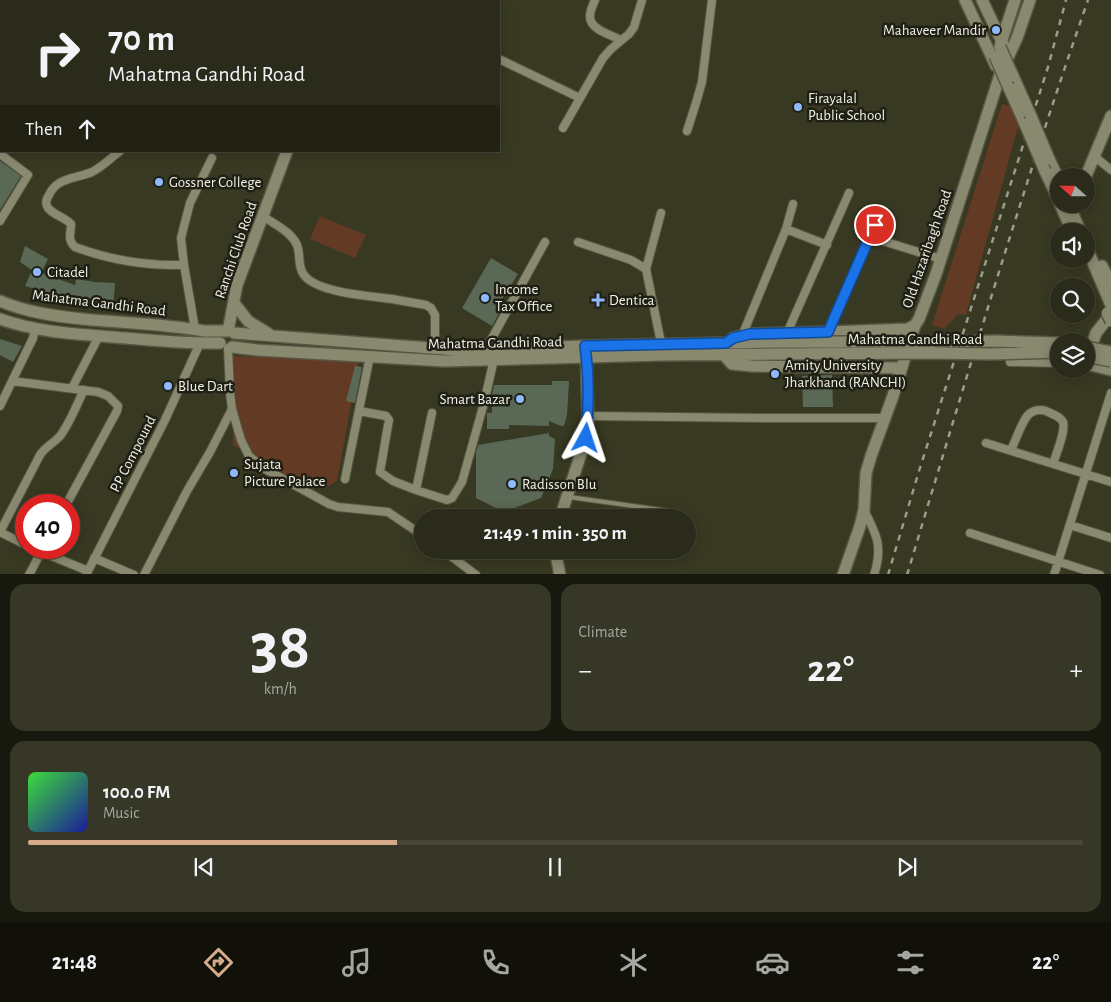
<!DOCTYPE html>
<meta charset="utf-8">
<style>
:root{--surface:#2a2b1a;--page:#363727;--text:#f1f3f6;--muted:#a5a7a2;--line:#464739;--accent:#d6ab8b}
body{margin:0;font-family:"Alegreya Sans",sans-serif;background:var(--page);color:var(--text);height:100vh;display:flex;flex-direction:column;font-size:19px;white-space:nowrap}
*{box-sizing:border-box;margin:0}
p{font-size:16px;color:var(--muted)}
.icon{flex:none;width:28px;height:28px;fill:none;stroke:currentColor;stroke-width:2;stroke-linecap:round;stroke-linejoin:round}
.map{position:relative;height:574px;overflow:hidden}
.drawer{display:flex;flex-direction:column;gap:10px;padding:10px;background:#17180e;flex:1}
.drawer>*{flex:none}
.banner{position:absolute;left:0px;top:0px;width:500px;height:152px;box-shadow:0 2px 12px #0003,0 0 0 1px var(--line);background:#2a2b1a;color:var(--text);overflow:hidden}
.needle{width:32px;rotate:291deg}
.controls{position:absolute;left:1050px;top:168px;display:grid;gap:10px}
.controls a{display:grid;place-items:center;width:45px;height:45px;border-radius:50%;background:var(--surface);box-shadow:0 2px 12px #0003,0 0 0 1px var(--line);font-size:25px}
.speed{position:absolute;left:15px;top:494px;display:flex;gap:10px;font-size:25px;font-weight:700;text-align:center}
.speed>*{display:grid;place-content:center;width:65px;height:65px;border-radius:50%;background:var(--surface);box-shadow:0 2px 12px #0003,0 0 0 1px var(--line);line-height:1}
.speed .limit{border:8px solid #d22;background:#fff;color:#111}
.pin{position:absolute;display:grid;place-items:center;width:42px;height:42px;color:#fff;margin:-21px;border:2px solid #fff;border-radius:50%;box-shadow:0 1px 5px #0007}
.me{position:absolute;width:55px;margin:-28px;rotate:5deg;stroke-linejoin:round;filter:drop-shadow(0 0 4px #0008)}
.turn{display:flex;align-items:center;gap:18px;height:105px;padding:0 25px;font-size:22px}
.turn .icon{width:65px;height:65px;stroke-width:2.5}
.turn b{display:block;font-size:35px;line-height:42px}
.then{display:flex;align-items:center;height:48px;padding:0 25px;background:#0003;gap:10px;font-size:19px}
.big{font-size:38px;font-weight:700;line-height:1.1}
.drawer .widget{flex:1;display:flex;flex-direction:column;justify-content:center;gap:8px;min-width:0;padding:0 18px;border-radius:15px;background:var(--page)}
.drawer .dial{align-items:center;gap:0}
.dial b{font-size:65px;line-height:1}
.song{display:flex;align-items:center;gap:15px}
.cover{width:60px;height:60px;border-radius:8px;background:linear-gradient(135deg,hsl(120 70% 55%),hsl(240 70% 35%))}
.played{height:5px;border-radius:2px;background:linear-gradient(90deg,var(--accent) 35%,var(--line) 35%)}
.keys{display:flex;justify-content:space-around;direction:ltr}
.heat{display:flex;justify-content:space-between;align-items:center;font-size:28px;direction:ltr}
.drawer .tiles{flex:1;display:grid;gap:10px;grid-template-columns:1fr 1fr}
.widget:last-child{grid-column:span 2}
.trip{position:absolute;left:414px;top:509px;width:282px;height:50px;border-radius:25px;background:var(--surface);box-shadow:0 2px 12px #0003,0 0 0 1px var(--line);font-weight:700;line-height:50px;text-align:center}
.menu{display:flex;height:80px;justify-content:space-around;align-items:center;background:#11110a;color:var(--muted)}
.menu .icon{width:35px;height:35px}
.menu .on{color:var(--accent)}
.menu b{font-size:22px;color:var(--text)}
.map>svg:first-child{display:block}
.green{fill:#633a23}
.building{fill:#596955}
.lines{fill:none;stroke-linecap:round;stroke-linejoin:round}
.lane-casing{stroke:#565642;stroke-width:6}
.street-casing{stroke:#565642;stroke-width:10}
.secondary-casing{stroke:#565642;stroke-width:14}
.lane{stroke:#88896f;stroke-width:4}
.street{stroke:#88896f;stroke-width:8}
.secondary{stroke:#88896f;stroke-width:11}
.rail{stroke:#9b9c8a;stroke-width:2.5;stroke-dasharray:6 6;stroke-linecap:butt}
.secondary-bridge-casing{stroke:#565642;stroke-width:14;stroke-linecap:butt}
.secondary-bridge{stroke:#88896f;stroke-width:11}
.route-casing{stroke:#114b97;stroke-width:12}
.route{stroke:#1a73e8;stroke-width:9}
.poi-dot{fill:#8eb9fc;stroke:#1f1f15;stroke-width:2}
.labels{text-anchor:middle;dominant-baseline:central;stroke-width:5;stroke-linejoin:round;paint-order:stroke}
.poi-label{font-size:15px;fill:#f0f1e3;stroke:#1f1f15;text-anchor:start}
.street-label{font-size:15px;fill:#f0f1e3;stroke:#1f1f15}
</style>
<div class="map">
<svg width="1111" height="575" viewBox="0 0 1111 575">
<rect width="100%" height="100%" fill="#383922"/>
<path class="green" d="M1002 104 1023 109 966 315 958 314 944 329 932 325Z
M320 216 366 235 355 258 310 239Z
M232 356 359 361 337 481 326 488 308 489 233 445Z"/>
<path class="building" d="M0 161 21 176 0 210Z
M25 246 48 259 41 273 75 285 76 279 95 282 115 283 113 310H102L90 307 72 301V299L25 286 32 270 20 262Z
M491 258 518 274 499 304 503 306 492 326 462 308Z
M0 339 22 346 13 362 0 355Z
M355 366 362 367 355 403 346 401Z
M832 375 833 407H803L802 376Z
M552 381H569L567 415 564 426H561L549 421V426L509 425V429H487V413H492V394L494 385H552Z
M549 433V436L555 439 553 469 541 498 504 512 476 498V452L478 445Z"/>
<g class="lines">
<defs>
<path id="lane" d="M569 497 676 512"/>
<path id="street" d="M370 0 373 1
M595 0C593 5 590 10 590 16 589 29 611 35 621 40
M499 59 580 98
M563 128 603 58 611 49 629 34 634 27 642 0
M687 131 696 103 702 82 712 0
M120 151C111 158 102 167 92 172 76 179 57 177 49 195 47 198 45 202 47 206 50 214 65 217 71 224 71 233 67 240 75 247 110 260 146 266 184 265
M0 154 28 175 0 221
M1094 156 1111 170
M262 215C274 225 290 230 297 245 301 255 297 266 304 275 317 293 371 296 392 299 403 301 415 303 426 305L431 308 435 315V349
M786 229 827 245
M870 237 941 259
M578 242 631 260 646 269 660 338 662 344
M646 269 661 213
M195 329 184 265 181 238 190 203 212 158
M828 332 880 214
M787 333 849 193
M742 336 786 229 793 204
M228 348 230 393 232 409 241 440 249 456 265 469 329 504 338 507 388 512 422 535
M486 349 545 242
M1010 362 1059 363
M12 381 98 392 108 396 118 406 117 411 66 505
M72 388 99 336
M0 406 33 338 35 329
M359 411 386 416 389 420 387 431 380 472 393 481 416 490 432 413
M588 416 760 418H885
M986 443 1111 482
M1011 450C1016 440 1021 423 1028 415 1033 410 1040 409 1046 411 1052 414 1060 416 1063 422 1066 431 1056 454 1053 464
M345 479 370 356
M416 490 447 500 452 498 462 482 484 403 494 359
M864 510C877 535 883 547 874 575
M1070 525 1111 538
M0 532 40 455C45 447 54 443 60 436 70 423 77 404 84 390
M0 532 26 545
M970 533 1100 575
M32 548 88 571
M443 550 476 575
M94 558 134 575
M29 575 43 548
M86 575 165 420 200 343
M144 575 187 491 210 452 232 409
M1054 575 1111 393"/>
<path id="secondary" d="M965 0 996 66
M982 0 1003 44
M343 1 344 0
M1003 68 1017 38 1030 0
M1013 76 1030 114
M1008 86 1025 124
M1049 159 1059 180
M1045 171 1059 201
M1086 176 1111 116
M1060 204 1072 231
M1069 204 1080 231
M1086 246 1111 305
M1102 266 1111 284
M0 301C26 312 54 316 82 319 123 323 164 324 204 331H225
M234 303 248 321 269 334
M0 319C36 332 75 334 113 337 149 340 185 344 220 343
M228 331 237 285 287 151
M234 333 456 350 585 346 778 342
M733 338 750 334 828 332 908 329 915 325
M232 347 257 350 444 361 662 355 779 354
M724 355 732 364 752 366 902 368
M1086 363 1096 333 1111 314
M1086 364 1111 370
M560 518 586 438 588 416 586 350
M555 550 560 575
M843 575 860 526 864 510 866 473 871 456 893 396 915 325 919 319 936 274 1000 75 999 54 1001 43 1015 0"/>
</defs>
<use href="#lane" class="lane-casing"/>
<use href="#street" class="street-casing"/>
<use href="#secondary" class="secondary-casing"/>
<use href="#lane" class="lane"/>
<use href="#street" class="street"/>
<use href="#secondary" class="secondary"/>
<path class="rail" d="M888 575 919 471 1048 67 1066 0
M907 575C965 382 1022 190 1088 0"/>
<defs>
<path id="secondary-bridge" d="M1000 47 1013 76
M995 56 1008 86
M1030 114 1049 159
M1025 124 1045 171
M1107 313 1111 321
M778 342H928L996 341 1059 343
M1086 347 1111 352
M779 354 930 353 991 354 1059 352
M1086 356 1111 361"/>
</defs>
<use href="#secondary-bridge" class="secondary-bridge-casing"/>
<use href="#secondary-bridge" class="secondary-bridge"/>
</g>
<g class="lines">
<defs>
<path id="route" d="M586 438C589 408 589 376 585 346L726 343 733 338 750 334 828 332 875 225"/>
</defs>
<use href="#route" class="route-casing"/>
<use href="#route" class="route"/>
</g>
<g class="poi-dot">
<circle cx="996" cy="30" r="5"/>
<circle cx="798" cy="107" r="5"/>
<circle cx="159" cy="182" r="5"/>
<circle cx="37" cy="272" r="5"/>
<circle cx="485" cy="298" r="5"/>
<path d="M595.5 292.5h5v5h5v5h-5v5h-5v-5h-5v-5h5z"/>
<circle cx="775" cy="374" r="5"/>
<circle cx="168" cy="386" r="5"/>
<circle cx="520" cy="399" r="5"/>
<circle cx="234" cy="473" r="5"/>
<circle cx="512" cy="484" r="5"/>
</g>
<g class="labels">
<g class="poi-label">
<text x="986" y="30" text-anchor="end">Mahaveer Mandir</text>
<text x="808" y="98">Firayalal<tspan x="808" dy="17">Public School</tspan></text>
<text x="169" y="182">Gossner College</text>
<text x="47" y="272">Citadel</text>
<text x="495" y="289">Income<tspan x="495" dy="17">Tax Office</tspan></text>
<text x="609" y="300">Dentica</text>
<text x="785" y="365">Amity University<tspan x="785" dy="17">Jharkhand (RANCHI)</tspan></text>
<text x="178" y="386">Blue Dart</text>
<text x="510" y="399" text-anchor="end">Smart Bazar</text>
<text x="244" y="464">Sujata<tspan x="244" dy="17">Picture Palace</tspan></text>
<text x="522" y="484">Radisson Blu</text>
</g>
<g class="street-label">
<text transform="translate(927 249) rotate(-71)">Old Hazaribagh Road</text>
<text transform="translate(236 250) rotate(-71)">Ranchi Club Road</text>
<text transform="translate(99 303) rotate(7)">Mahatma Gandhi Road</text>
<text x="915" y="339">Mahatma Gandhi Road</text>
<text transform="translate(495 343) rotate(-1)">Mahatma Gandhi Road</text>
<text transform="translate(133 454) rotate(-63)">P.P Compound</text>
</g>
</g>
</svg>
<div class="controls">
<a><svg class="needle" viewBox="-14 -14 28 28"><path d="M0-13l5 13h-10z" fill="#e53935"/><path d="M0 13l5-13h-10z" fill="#a5a7a2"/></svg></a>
<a><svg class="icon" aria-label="sound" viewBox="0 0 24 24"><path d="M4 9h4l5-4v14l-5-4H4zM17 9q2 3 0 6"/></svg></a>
<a><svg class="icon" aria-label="search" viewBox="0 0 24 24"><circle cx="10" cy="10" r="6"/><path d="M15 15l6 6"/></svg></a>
<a><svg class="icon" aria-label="layers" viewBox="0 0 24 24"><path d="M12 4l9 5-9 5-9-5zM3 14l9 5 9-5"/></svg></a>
</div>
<div class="speed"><div class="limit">40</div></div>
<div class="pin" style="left:875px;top:225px;background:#d93025"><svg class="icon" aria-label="arrive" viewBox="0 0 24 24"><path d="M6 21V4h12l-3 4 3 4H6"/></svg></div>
<svg class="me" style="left:586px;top:438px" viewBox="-20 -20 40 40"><path d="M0-17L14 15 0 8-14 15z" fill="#1a73e8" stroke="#fff" stroke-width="4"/></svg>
<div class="trip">21:49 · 1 min · 350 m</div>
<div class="banner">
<div class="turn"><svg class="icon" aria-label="right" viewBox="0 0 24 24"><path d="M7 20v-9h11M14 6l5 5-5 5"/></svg><div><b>70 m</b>Mahatma Gandhi Road</div></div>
<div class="then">Then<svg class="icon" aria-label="ahead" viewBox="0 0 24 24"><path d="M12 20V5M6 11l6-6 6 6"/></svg></div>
</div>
</div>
<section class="drawer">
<div class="tiles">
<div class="widget dial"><b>38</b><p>km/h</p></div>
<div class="widget"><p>Climate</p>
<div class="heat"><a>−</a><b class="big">22°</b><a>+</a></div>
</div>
<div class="widget">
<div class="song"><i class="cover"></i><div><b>100.0 FM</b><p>Music</p></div></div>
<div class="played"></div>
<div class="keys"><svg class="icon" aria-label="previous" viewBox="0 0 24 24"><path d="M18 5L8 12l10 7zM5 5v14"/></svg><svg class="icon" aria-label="pause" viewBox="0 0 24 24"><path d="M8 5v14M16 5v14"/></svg><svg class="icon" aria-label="next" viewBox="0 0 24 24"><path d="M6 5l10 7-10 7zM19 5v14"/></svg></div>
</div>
</div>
</section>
<nav class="menu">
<b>21:48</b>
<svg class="icon on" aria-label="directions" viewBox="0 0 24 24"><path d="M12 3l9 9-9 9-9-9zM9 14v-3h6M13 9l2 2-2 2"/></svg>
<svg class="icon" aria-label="music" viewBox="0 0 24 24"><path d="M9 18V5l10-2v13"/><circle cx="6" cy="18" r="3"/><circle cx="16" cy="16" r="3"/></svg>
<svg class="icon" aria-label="phone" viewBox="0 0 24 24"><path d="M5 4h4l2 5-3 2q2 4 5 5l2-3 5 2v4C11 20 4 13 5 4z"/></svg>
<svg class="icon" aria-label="climate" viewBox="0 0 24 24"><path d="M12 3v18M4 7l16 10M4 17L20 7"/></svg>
<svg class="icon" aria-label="car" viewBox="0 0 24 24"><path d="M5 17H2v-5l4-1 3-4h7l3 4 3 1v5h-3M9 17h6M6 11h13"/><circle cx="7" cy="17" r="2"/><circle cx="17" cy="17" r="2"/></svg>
<svg class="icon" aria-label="filters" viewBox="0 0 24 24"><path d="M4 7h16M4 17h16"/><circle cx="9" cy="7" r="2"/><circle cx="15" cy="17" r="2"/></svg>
<b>22°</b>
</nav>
